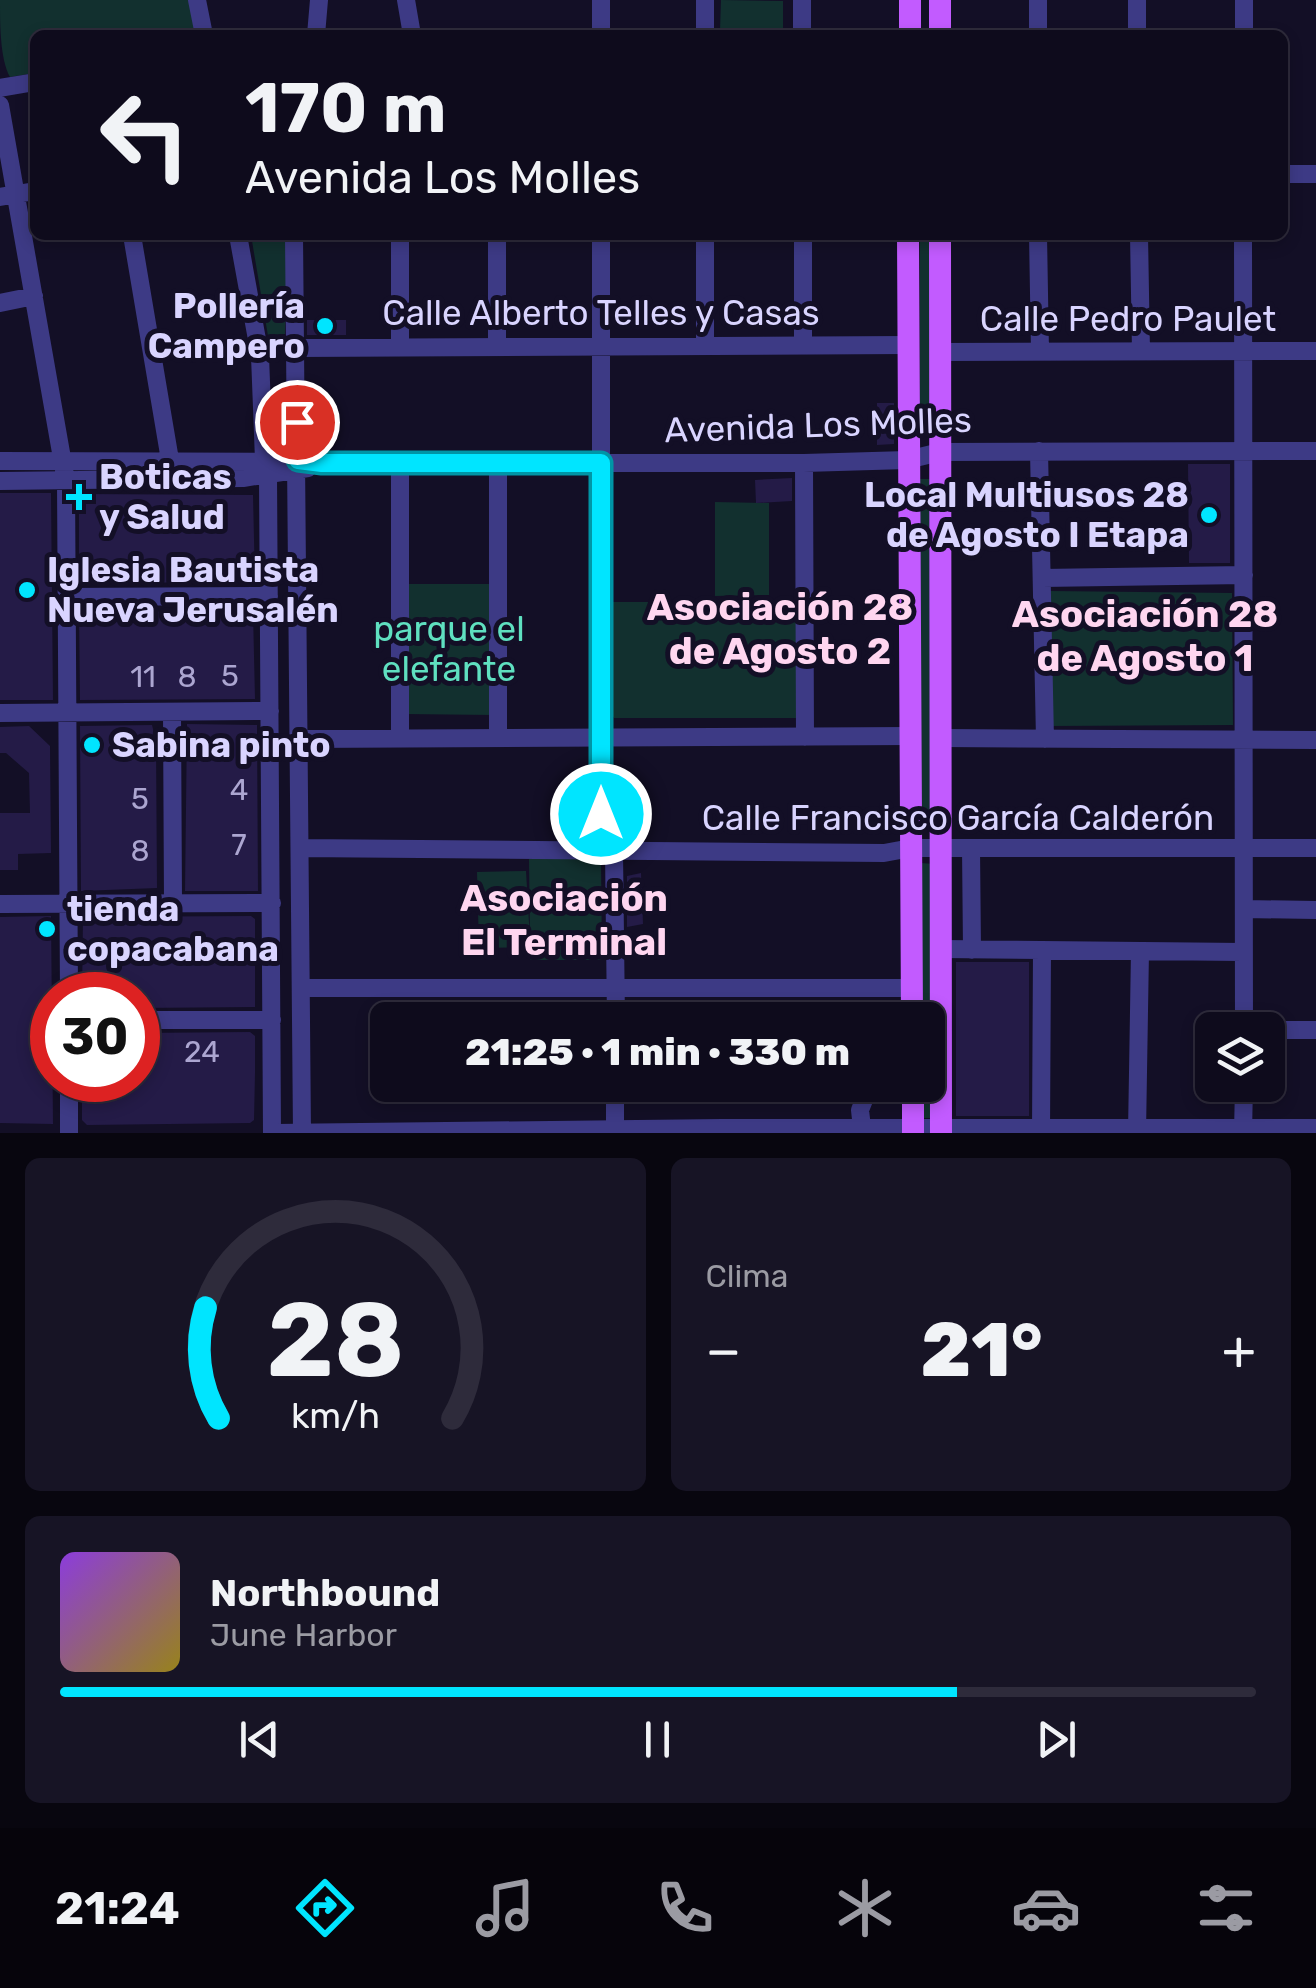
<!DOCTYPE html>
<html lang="es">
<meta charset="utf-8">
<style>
:root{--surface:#0e0b1c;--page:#171425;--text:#f1f3f6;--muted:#9b9ba3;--line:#2e2b3b;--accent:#00e5ff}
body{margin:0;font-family:Rubik,sans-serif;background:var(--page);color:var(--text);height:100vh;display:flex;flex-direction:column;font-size:38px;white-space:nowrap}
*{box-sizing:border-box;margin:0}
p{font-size:32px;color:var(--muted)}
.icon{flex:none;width:55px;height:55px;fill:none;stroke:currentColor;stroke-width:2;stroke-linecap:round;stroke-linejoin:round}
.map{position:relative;height:1133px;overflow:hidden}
.details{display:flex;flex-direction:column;gap:25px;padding:25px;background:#08060f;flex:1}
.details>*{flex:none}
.guide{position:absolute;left:30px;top:30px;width:1258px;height:210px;border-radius:15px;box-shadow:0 5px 15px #0003,0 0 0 2px var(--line);background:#0e0b1c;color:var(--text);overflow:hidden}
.tools{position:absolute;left:1195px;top:1012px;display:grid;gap:20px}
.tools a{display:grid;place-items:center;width:90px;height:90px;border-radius:15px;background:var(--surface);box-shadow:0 5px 15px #0003,0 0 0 2px var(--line);font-size:50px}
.speed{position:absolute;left:30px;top:972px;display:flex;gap:20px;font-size:50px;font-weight:700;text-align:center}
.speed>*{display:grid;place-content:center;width:130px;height:130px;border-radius:50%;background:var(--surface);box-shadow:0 5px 15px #0003,0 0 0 2px var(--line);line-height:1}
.speed .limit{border:15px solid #d22;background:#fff;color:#111}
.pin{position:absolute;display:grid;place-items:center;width:85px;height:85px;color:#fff;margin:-42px;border:5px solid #fff;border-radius:50%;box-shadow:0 2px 10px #0007}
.me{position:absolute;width:110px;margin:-55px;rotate:0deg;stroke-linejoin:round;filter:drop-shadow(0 0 8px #0008)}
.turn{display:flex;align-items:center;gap:35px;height:210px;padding:0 50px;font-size:45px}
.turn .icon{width:130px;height:130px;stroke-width:2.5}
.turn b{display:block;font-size:70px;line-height:85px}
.big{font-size:75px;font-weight:800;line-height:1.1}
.details .tile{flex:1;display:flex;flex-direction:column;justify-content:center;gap:15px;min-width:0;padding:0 35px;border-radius:15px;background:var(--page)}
.details .dial{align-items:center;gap:0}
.dial svg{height:260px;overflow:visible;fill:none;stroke:var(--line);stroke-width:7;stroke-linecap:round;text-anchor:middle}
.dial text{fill:var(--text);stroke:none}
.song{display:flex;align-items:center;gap:30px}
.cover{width:120px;height:120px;border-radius:15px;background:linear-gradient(135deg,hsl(270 70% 55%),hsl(50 70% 35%))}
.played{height:10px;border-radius:5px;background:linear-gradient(90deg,var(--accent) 75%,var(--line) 75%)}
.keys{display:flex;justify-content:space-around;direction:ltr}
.heat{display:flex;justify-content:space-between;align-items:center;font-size:55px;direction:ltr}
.details .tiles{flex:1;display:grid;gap:25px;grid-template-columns:1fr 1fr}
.tile:last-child{grid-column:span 2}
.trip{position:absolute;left:370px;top:1002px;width:575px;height:100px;border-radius:15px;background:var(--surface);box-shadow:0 5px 15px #0003,0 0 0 2px var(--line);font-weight:800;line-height:100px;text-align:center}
.dock{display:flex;height:160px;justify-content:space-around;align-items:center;background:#06040b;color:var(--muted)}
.dock .icon{width:70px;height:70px}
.dock .selected{color:var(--accent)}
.dock b{font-size:45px;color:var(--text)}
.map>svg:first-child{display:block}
.green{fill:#12302f}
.building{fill:#241b47}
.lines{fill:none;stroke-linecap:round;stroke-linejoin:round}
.minor{stroke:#3d3a85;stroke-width:18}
.major{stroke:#c25bff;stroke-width:22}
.route-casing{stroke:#0095a6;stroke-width:25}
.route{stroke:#00e5ff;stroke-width:18}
.poi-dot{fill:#00e5ff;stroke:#130f26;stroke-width:4}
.labels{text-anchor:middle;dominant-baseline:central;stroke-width:10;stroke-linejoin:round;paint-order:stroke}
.number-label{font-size:30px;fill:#aca6d1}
.poi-label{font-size:35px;font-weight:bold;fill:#d9d4ff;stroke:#130f26;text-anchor:start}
.street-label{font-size:35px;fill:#d9d4ff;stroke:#130f26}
.park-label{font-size:35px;fill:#5fe0c0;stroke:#130f26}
.neighbourhood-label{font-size:38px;font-weight:bold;fill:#ffd6f0;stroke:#130f26}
</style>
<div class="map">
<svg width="1316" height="1133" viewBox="0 0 1316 1133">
<rect width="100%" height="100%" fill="#130f26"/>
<path class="green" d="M0 0H191L196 35H35V73L10 77C0 59 0 24 0 0Z
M721 0 783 1V32L720 31Z
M251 235H287L285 334 268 336Z
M920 235H933L934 435H920Z
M920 479H934V829L920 830Z
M715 502 769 503V595L715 596Z
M406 584H493V715L404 714Z
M1050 591 1232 593 1233 725 1051 726Z
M608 602H800L801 718H614L608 710Z
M529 859H601L602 960H530L529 947 479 948 477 872 526 871 530 940Z
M921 863 935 864 932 1118H918V1085H928V1020H919Z"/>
<path class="building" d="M307 320H346V335H307Z
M877 403H894V444L877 445Z
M1188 464H1230V563H1189Z
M792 478V501L756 503 755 480Z
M0 493H51L53 700H0Z
M79 494 253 495 255 583 79 582Z
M79 611 253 612 255 699 80 700Z
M187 724 257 725 258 891H185Z
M152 725 156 741 157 888 81 891 80 726Z
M29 726 50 746 51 853 18 854V870H0V813H30L29 773 6 753H0V727Z
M641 873 643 924 627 927V876Z
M51 916 53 1124 0 1123V917Z
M251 916 255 919V1007L138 1008V995H82L83 917Z
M956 962H1029V1116H956Z
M250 1032 255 1036V1073L254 1120 250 1123 87 1125 82 1120V1080H138V1033Z"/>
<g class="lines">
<path class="minor" d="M197 0 204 35
M406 0 412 35
M601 0V35
M705 0V35
M802 0V35
M1137 0V35
M316 35 319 0
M1038 35V0
M1244 35V0
M0 88 35 82
M0 105 66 481 69 995
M1282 174H1316
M0 197 35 191
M132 235 170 460
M238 235 260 356 264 460 268 474 272 1133
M294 235 302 1133
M400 235V345
M497 235V345
M601 235V852
M705 235V345
M803 235V345
M1038 235 1040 351
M1139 235 1141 351
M1243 235 1244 1030
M0 303 34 296
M295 348 907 345
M940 352 1316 351
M1039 451 1045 739
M0 461 804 463 907 460 940 452 1316 451
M400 463V739
M498 463V738
M804 463 805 737
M0 481 243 478 308 468
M1042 578 1244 575
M67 597 269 596
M172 712 173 903
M0 713 270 711
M941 738 1316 740
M299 739 910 736
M300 848 884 853 911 848H1316
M971 848 972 950
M614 852 616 1020
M0 904 272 903
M1244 909 1316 910
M941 949 1243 952
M301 988H912
M138 1020H272
M1268 1030H1316
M862 1128 860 1110 870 1085
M615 1130V1085
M69 1133V1080
M275 1133 722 1128H1316
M1041 1133 1042 950
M1137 1133 1140 951
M1243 1133 1244 1085"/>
<path class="major" d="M940 0V35
M910 35V0
M908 235 912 1020
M940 235 941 1133
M913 1085V1133"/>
</g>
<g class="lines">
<defs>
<path id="route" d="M297 422 298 460 322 463H601V814"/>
</defs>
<use href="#route" class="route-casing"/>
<use href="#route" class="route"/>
</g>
<g class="poi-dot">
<circle cx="325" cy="326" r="10"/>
<path d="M74 482h10v10h10v10h-10v10h-10v-10h-10v-10h10z"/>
<circle cx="1209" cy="515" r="10"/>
<circle cx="27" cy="590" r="10"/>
<circle cx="92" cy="745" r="10"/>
<circle cx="47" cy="929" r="10"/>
</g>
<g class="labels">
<g class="number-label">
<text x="230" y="676">5</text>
<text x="143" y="677">11</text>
<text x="187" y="677">8</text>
<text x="239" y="790">4</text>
<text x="140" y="799">5</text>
<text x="239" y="845">7</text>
<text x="140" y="851">8</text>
<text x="202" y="1052">24</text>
</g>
<g class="poi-label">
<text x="305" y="306" text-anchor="end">Pollería<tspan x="305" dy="40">Campero</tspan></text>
<text x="99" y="477">Boticas<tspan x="99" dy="40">y Salud</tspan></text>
<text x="1189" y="495" text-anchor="end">Local Multiusos 28<tspan x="1189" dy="40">de Agosto I Etapa</tspan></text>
<text x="47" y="570">Iglesia Bautista<tspan x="47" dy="40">Nueva Jerusalén</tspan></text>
<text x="112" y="745">Sabina pinto</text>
<text x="67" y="909">tienda<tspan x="67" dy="40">copacabana</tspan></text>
</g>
<g class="street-label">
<text x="601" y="313">Calle Alberto Telles y Casas</text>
<text x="1128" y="319">Calle Pedro Paulet</text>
<text transform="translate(818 425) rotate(-2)">Avenida Los Molles</text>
<text x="958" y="818">Calle Francisco García Calderón</text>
</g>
<g class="park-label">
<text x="449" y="629">parque el<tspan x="449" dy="40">elefante</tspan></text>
</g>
<g class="neighbourhood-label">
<text x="780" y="607">Asociación 28<tspan x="780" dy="44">de Agosto 2</tspan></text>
<text x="1145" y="614">Asociación 28<tspan x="1145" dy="44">de Agosto 1</tspan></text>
<text x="564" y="898">Asociación<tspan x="564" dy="44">El Terminal</tspan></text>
</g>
</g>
</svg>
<div class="tools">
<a><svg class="icon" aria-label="layers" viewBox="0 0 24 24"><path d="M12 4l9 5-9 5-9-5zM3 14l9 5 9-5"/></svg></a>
</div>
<div class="speed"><div class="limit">30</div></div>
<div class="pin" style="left:297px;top:422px;background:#d93025"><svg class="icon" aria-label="arrive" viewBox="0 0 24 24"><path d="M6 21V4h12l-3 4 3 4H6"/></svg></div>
<svg class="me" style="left:601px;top:814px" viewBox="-20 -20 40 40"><circle r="17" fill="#00e5ff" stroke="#fff" stroke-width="3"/><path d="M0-11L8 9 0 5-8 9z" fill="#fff"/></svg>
<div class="trip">21:25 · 1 min · 330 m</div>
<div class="guide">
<div class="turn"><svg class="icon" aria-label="left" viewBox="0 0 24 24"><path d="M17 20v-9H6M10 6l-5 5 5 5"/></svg><div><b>170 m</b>Avenida Los Molles</div></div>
</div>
</div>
<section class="details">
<div class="tiles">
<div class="tile dial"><svg viewBox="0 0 100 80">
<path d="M14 69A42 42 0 1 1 86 69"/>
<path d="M14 69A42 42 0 0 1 10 35" stroke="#00e5ff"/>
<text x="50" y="56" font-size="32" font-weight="700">28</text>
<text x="50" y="72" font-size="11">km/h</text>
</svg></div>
<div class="tile"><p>Clima</p>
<div class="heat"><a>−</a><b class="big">21°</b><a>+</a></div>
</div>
<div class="tile">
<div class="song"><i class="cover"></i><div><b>Northbound</b><p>June Harbor</p></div></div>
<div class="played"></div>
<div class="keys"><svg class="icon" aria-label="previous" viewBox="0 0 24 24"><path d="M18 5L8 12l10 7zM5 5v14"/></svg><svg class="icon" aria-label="pause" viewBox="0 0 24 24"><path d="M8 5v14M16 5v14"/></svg><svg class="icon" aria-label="next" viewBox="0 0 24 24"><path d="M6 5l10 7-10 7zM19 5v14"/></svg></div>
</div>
</div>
</section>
<nav class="dock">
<b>21:24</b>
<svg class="icon selected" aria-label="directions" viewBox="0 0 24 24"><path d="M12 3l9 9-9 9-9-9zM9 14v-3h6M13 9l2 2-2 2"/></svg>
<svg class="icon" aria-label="music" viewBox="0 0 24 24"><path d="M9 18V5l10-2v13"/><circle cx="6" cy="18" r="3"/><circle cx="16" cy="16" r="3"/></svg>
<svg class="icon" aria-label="phone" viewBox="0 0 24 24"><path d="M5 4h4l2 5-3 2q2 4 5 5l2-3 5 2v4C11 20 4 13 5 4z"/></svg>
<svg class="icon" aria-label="climate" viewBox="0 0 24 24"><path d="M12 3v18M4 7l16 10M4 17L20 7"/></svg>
<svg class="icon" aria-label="car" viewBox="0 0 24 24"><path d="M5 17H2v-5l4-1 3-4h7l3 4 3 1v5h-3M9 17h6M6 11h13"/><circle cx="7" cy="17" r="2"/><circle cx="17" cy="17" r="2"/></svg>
<svg class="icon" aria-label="filters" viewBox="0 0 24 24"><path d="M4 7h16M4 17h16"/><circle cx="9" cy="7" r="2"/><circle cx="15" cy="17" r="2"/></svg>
</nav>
